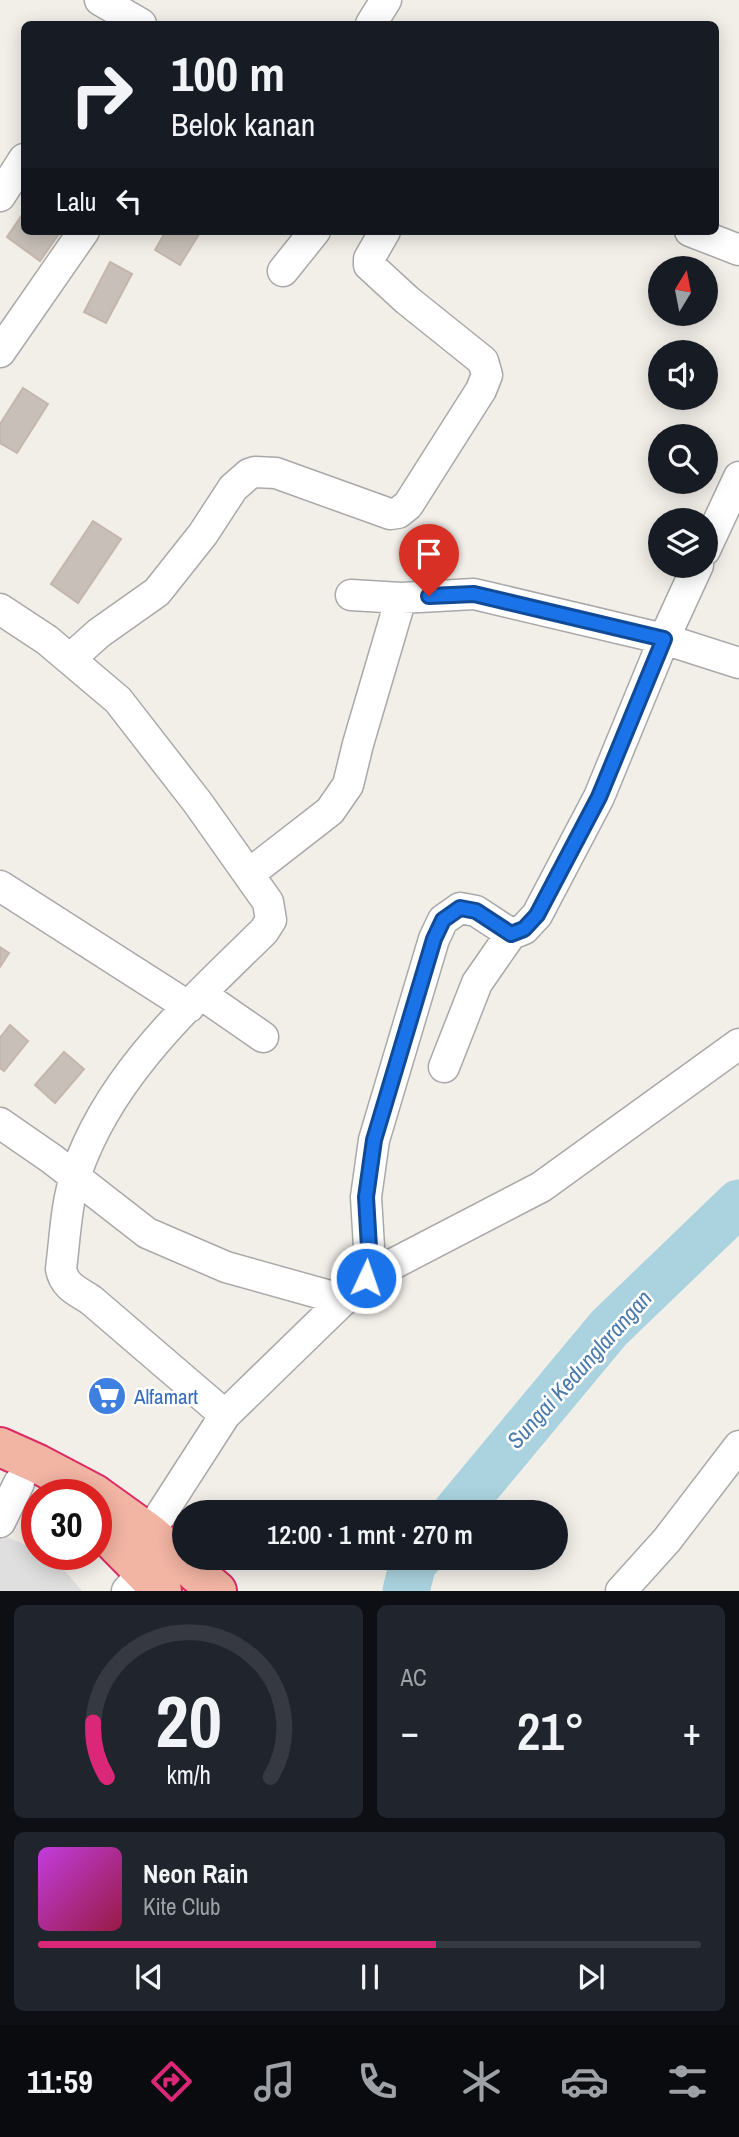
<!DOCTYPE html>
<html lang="id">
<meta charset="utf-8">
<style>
:root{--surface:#171b24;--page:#20242c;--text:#f1f3f6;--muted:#9ea1a6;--line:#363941;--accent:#db2777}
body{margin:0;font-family:"Archivo Narrow",sans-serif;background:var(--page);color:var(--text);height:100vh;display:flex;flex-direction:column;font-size:26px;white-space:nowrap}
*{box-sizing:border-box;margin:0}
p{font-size:23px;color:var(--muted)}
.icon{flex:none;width:38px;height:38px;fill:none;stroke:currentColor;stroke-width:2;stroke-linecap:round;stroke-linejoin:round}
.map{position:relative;height:1591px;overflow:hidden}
.drawer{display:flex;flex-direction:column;gap:14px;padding:14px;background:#0d0f14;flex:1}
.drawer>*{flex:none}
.top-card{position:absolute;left:21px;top:21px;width:698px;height:214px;border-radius:10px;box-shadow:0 4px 18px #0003;background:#171b24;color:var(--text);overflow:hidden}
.needle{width:46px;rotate:10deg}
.buttons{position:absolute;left:648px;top:256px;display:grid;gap:14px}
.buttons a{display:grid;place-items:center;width:70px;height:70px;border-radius:50%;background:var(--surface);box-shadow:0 4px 18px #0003;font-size:35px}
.speed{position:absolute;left:21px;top:1479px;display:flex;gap:14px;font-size:35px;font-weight:700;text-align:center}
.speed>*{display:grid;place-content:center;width:91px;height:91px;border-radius:50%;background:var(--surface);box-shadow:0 4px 18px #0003;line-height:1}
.speed .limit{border:10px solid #d22;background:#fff;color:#111}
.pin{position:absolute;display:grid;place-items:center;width:60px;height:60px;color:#fff;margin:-72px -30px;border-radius:50% 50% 50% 0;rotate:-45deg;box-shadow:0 0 7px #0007}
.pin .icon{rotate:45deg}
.me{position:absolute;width:77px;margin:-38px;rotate:3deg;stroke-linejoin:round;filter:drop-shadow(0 0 5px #0008)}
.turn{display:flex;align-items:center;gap:24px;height:147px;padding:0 35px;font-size:32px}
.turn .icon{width:91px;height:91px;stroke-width:2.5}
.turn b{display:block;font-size:49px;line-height:60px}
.then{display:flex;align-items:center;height:66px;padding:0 35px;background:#0003;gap:14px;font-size:26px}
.big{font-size:52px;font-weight:600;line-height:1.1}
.drawer .card{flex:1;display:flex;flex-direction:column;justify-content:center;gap:10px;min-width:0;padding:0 24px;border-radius:10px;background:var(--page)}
.drawer .dial{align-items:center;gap:0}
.dial svg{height:182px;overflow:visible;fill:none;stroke:var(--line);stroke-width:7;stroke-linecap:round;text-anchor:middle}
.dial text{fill:var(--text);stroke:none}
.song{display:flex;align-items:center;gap:21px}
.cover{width:84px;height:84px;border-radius:10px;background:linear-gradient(135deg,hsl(290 70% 55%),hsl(340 70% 35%))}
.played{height:7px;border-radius:4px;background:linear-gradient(90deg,var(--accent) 60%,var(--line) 60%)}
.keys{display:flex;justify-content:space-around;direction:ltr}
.heat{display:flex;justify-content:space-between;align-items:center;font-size:38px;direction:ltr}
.drawer .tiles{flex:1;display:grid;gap:14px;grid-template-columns:1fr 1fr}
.card:last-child{grid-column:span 2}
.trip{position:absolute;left:172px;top:1500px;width:396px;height:70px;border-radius:35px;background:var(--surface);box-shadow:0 4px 18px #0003;font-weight:600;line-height:70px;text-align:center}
.menu{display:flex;height:112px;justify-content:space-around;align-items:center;background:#090b0e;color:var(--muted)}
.menu .icon{width:49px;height:49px}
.menu .selected{color:var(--accent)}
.menu b{font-size:32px;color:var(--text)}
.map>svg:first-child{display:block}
.residential{fill:#e0dfdf}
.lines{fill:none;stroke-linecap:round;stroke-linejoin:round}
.river{stroke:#aad3df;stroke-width:47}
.building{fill:#c7bfb8;stroke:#c4b6ab;stroke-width:2}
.minor-casing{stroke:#a9a9a9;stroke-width:33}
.trunk-casing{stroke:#dc2a67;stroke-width:42}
.minor{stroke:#fff;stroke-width:30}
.trunk{stroke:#f2b4a3;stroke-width:38}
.route-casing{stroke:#114b97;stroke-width:18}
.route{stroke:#1a73e8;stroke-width:12}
.labels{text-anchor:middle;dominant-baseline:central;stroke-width:5;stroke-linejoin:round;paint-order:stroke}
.shop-label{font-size:21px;fill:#366cbe;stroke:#fff;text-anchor:start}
.water-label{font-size:23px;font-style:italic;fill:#4a7aab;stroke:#fff}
</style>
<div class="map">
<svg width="739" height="1591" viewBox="0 0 739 1591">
<rect width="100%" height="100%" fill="#f2efe9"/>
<path class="residential" d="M0 1534 37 1550V1554H45L54 1558 82 1591H0Z"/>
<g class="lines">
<path class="river" d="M456 1512 609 1328 739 1203
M406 1591 413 1563 418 1558"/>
</g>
<path class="building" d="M24 212V231H61L40 261 7 237Z
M166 231H201L180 265 155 250Z
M110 262 132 274 106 323 84 312Z
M23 388 48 404 17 453 0 443V424Z
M93 521 121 539 78 603 51 584Z
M0 947 9 953 0 967Z
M10 1025 28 1041 4 1071 0 1068V1038Z
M64 1052 84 1069 55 1103 35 1085Z"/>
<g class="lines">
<defs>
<path id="minor" d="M100 0 141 24
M371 24 386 0
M0 196 24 159
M690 231 739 250
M283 271 315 231
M0 352 84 231
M705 550 739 477
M351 595 401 598 474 594 664 639 739 663
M0 609 47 640 118 700 198 803 268 902 271 920 264 931C192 1002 109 1075 76 1174 66 1204 65 1238 61 1269 64 1286 77 1291 91 1300L225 1415
M70 659 99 633 157 592 203 534 233 488 249 474 255 472 276 473 390 514 398 513 408 505 481 390 487 375 483 361 407 300 369 265V259L385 231
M249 874 330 811 348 785 358 744 401 598
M0 886 189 1007
M511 934 524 929 537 915 599 797 664 639 698 565
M201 994 263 1037
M444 1067 477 983 511 934
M0 1123 52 1159 147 1233 226 1267 344 1300
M366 1278 541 1187 739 1044
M0 1522 19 1483
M149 1533 225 1415 366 1278 370 1264 366 1197 374 1140 434 939 443 920 460 908 476 911 511 934
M127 1591 144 1571
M621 1591 667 1540 739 1446"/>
<path id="trunk" d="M0 1447 38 1464 95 1494
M96 1495 149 1533 217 1591
M96 1524 162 1591"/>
</defs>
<use href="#minor" class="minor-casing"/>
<use href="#trunk" class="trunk-casing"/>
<use href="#minor" class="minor"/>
<use href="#trunk" class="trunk"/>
</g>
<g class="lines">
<defs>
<path id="route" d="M366 1278 370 1264 366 1197 374 1140 434 939 443 920 460 908 476 911 511 934 524 929 537 915 599 797 664 639 474 594 429 596"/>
</defs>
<use href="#route" class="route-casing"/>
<use href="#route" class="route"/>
</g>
<defs>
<symbol id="supermarket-disc" viewBox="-11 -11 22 22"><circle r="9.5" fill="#3f7fe0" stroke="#fff"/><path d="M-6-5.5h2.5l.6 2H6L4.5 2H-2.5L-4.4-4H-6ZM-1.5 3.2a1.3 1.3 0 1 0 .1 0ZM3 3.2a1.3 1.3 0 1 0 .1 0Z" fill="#fff"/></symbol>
</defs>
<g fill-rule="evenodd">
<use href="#supermarket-disc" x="85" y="1374" width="44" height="44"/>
</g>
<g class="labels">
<g class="shop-label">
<text x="134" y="1396">Alfamart</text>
</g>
<g class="water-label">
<text transform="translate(579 1369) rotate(-48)">Sungai Kedunglarangan</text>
</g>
</g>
</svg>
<div class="buttons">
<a><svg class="needle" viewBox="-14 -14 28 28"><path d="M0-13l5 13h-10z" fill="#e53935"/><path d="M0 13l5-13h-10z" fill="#9ea1a6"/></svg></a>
<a><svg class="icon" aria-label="sound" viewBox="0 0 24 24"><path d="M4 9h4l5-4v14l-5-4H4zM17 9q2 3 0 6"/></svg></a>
<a><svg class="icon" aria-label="search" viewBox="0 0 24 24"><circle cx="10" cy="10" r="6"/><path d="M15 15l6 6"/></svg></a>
<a><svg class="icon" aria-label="layers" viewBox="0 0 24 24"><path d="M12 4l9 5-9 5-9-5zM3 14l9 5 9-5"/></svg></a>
</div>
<div class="speed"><div class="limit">30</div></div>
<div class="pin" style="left:429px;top:596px;background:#d93025"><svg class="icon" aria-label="arrive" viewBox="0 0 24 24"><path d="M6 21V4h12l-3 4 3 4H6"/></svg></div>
<svg class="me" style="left:366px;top:1278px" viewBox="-20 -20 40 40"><circle r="17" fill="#1a73e8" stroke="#fff" stroke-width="3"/><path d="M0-11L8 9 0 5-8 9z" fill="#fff"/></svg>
<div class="trip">12:00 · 1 mnt · 270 m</div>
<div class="top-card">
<div class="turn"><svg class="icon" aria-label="right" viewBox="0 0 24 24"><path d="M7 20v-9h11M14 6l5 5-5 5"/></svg><div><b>100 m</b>Belok kanan</div></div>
<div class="then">Lalu<svg class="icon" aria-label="left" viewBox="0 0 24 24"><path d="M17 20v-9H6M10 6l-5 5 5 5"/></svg></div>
</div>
</div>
<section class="drawer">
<div class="tiles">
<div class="card dial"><svg viewBox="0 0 100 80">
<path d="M14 69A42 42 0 1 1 86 69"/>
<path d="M14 69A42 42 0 0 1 8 45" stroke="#db2777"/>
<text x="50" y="56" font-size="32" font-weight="700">20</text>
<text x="50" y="72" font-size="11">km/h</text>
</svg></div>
<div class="card"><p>AC</p>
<div class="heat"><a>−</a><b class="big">21°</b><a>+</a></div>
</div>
<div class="card">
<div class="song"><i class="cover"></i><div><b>Neon Rain</b><p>Kite Club</p></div></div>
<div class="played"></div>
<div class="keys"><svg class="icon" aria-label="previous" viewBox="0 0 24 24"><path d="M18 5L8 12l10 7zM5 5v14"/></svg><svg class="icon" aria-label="pause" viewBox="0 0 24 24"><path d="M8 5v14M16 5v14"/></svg><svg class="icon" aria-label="next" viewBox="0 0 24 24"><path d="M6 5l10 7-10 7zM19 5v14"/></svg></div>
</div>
</div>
</section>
<nav class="menu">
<b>11:59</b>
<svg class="icon selected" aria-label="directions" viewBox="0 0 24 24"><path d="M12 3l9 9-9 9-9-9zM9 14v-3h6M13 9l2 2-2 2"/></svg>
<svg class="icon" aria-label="music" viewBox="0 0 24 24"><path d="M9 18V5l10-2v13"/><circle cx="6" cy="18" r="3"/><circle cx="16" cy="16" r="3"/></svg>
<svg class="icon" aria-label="phone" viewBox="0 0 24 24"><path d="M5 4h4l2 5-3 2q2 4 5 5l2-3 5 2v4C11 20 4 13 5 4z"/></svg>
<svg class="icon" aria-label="climate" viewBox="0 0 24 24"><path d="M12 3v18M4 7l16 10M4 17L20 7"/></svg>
<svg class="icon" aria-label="car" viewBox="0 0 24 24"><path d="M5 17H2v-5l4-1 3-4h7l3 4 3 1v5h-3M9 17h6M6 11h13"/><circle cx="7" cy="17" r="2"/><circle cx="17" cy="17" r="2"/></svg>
<svg class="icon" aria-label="filters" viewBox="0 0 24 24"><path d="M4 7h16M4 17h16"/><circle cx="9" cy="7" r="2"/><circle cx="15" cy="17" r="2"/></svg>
</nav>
